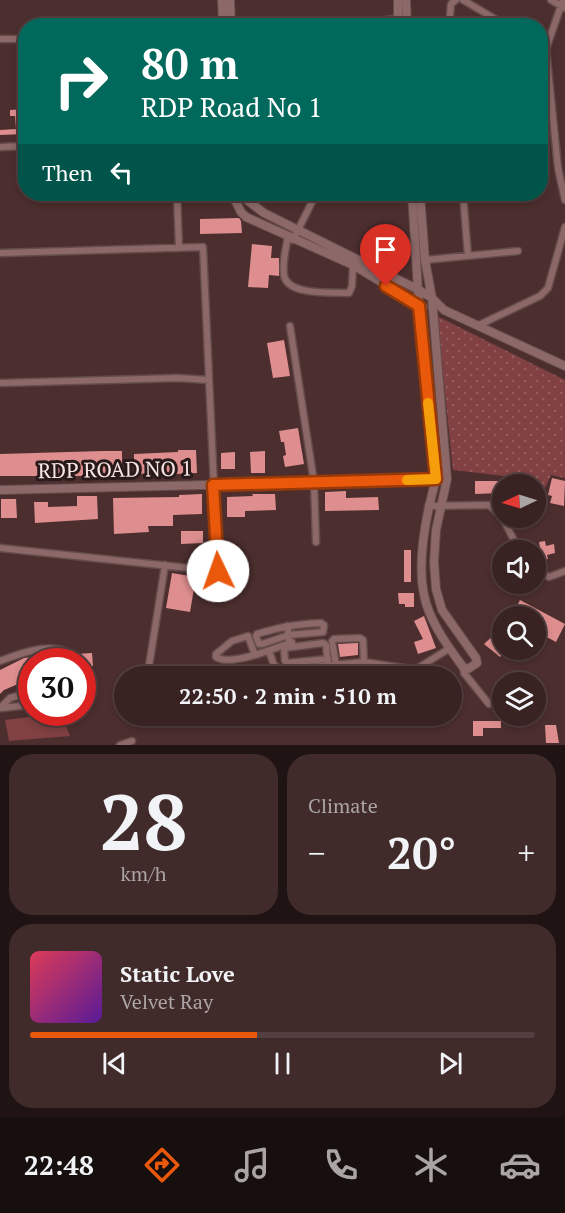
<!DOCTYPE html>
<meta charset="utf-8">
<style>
:root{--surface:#392222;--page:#402a2a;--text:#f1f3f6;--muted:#aba4a5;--line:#533f40;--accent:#ea580c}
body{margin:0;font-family:"PT Serif",serif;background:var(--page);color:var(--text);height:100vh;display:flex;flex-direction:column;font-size:22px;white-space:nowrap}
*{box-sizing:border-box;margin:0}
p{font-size:20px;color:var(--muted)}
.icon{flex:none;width:33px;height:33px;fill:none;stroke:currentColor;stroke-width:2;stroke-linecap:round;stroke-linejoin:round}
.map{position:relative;height:745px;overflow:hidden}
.panel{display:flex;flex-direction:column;gap:9px;padding:9px;background:#1f1313;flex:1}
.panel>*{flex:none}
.guide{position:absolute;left:18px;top:18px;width:530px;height:183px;border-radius:24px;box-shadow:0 3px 9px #0003,0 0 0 2px var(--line);background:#00695c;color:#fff;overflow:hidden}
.needle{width:39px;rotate:266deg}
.fabs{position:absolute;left:492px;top:474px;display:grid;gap:12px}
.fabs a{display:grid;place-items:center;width:54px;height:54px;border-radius:50%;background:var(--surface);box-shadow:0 3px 9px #0003,0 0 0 2px var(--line);font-size:30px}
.speed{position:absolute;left:18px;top:648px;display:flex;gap:12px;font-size:30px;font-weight:700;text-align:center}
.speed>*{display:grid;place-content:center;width:78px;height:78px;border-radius:50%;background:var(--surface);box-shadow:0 3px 9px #0003,0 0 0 2px var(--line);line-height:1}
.speed .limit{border:9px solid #d22;background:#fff;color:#111}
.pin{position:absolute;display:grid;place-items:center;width:51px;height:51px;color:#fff;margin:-62px -26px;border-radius:50% 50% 50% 0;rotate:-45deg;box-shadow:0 0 6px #0007}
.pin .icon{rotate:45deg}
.me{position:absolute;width:66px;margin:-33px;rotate:357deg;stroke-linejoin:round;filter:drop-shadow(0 0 4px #0008)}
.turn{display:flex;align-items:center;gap:21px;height:126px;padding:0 24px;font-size:27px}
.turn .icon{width:78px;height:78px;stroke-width:2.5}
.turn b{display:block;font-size:42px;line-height:51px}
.then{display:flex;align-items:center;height:57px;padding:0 24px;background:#0003;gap:12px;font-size:22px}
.big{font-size:45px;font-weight:800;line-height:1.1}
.panel .tile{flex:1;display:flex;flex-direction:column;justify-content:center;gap:9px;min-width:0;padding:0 21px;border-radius:24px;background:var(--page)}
.panel .dial{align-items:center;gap:0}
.dial b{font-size:78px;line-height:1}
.song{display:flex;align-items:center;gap:18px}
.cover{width:72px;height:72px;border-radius:9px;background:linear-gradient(135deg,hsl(350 70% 55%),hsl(270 70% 35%))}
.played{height:6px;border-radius:3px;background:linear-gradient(90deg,var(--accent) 45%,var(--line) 45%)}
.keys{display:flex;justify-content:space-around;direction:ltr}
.heat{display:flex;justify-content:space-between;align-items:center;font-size:33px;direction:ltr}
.panel .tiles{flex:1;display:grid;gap:9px;grid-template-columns:1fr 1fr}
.tile:last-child{grid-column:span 2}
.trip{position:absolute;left:114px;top:666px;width:348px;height:60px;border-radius:30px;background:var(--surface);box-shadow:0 3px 9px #0003,0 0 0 2px var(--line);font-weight:800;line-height:60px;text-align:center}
.menu{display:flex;height:96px;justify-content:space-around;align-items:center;background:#170e0e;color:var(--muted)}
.menu .icon{width:42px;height:42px}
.menu .active{color:var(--accent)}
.menu b{font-size:27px;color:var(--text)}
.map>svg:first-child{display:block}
.grass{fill:url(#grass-dots)}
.green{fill:#814042}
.building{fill:#de8e8e}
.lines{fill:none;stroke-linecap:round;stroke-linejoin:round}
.minor-casing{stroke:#654b4b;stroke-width:9}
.tertiary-casing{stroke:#654b4b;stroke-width:10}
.minor{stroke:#8c6968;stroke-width:6}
.tertiary{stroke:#8c6968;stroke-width:8}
.route-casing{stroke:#983908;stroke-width:15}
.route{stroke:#ea580c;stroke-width:10}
.slow{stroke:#f59e0b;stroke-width:10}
.labels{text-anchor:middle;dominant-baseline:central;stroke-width:6;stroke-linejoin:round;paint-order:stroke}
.street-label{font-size:21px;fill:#f8e4e3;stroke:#281a1a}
</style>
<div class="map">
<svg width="565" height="745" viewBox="0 0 565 745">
<defs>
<pattern id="grass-dots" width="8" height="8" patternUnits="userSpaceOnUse" patternTransform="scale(1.5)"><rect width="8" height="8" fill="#814042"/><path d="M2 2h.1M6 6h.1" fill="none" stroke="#945b5d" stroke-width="1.8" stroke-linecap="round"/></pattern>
</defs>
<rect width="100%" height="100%" fill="#4c2e2e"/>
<path class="grass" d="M437 316 565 380V478L551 475 543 492 536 489V484H525L504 476 453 470Z"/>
<path class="green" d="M61 713 70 736 9 741 5 720Z"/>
<path class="building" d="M26 109V134L0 135V130L16 129 15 116H10V110Z
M17 157H26V181H17Z
M239 218 241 221 242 233 200 234V219Z
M252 244 272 246 271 258H279V276L269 275 268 288 248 287Z
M284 340 290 376 273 378 267 343Z
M298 428 304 464 285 467 283 456 286 455 284 442H281L279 431Z
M178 450H196L197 473 158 475V473L134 474V454L178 452Z
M103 451H122V476H0V454Z
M265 451V473H251L250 452Z
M235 452V469H221V453Z
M552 478 565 481 564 506 550 503 552 496 548 495Z
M475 481H502V493L475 494Z
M346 491V498L378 497 379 510 325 511V492Z
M202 494V514L173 515V526H148L149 532 114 534 113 498 179 497V495Z
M252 494H275L276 510 245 511V517H227V497L253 496Z
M77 496H97L98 519 35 523 34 502H48V507L77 506Z
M1 499H16L17 518H1Z
M181 531H203V543L181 544Z
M545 541 546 546 554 544 555 553 547 555 548 559 542 560 539 542Z
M404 550H411V582H404Z
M172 573 196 577 190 612 166 608Z
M398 593H414V607H405V604H399Z
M520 600 565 624 556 642 541 634 545 627 536 622V616H512Z
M424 616 436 648 418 654 414 642 423 639 414 621Z
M498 631 502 635V650H506L500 657 484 644Z
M358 643V655L340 657 338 644Z
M92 653 93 666 82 667V662H76V654Z
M54 654 57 662H32V678L4 690 0 694V670L24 658Z
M473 721H501V728H483V736H473Z
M545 725H556L559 743H546Z"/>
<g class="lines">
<defs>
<path id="minor" d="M463 0 507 26
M551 0 565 8
M563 0 546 49 558 168 565 200
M345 26 401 18
M449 26 451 4 456 0
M0 39H26
M0 147 26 146
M177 194 179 248
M463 194 468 256
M288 236C286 248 282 263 284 275 287 296 333 292 349 293L352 286 353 265
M293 240 316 194
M0 253 203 247 219 596
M425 260 518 251
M479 325 540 296 548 288 565 227
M290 326 314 482 316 542
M0 383 178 378 209 380
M428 506 489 505 502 517 519 550
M0 548 217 571
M536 569 549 577 565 571
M287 626 289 635 323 632 324 625 321 623C296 624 281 627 257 634L256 636 259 644H262L289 635V643
M269 651 274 665 281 670 364 662 410 669 418 668 450 648
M255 655 248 636 232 641 216 654V657C230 667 276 648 292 642
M328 659 287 663 285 661 284 648 323 643 326 645 328 665
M0 661C19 654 42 645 62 650L64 662
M336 665 332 641 334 639 360 638 363 640 364 662
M463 667 464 673 489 704
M141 676 149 666 165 565
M291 676 305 675 313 676
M408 676 426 673
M120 704 124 693
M1 707 10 698 31 692
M1 708 30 705 31 702 29 692
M120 745 132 741"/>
<path id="tertiary" d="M222 0 223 26
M230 0 231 26
M398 0V26
M406 0 407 26
M232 194 241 212 246 217 353 265 423 307
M243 194 247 200 264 213 419 290 432 298 444 310 565 366
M412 194 419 306 436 479C426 515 415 566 426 603 433 626 449 648 463 667L468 669 477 663 476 658 442 610 436 589 434 562 436 530 447 479 432 298 425 260 420 194
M0 490 447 479"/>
</defs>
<use href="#minor" class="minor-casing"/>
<use href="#tertiary" class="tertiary-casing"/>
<use href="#minor" class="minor"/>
<use href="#tertiary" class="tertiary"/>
</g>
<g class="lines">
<defs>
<path id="route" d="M218 571 213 485 436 479 419 306 386 286"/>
</defs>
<use href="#route" class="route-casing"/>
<use href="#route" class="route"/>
<path class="slow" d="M407 480 436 479 428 403"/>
</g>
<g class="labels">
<g class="street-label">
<text transform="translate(115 469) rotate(-1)">RDP ROAD NO 1</text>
</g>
</g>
</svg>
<div class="fabs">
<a><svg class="needle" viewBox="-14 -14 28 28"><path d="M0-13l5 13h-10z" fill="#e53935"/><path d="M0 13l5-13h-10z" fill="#aba4a5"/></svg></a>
<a><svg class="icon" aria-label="sound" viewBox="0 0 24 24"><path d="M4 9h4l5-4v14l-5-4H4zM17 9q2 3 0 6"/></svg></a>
<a><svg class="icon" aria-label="search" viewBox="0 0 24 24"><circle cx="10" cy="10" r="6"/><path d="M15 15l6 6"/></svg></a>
<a><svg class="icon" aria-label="layers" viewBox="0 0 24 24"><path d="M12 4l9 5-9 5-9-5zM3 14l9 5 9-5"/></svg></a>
</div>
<div class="speed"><div class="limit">30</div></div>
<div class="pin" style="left:386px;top:286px;background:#d93025"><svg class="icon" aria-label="arrive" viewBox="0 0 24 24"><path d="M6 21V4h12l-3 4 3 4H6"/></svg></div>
<svg class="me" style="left:218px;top:571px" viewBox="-20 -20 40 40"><circle r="19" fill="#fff"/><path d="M0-13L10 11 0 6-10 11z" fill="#ea580c"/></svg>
<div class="trip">22:50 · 2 min · 510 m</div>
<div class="guide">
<div class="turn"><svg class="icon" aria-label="right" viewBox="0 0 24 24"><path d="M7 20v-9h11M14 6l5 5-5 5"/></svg><div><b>80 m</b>RDP Road No 1</div></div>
<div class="then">Then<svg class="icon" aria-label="left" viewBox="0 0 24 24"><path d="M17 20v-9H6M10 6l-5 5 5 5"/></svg></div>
</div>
</div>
<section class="panel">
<div class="tiles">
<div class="tile dial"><b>28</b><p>km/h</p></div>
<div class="tile"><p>Climate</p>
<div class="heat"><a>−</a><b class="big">20°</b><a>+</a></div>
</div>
<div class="tile">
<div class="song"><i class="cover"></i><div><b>Static Love</b><p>Velvet Ray</p></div></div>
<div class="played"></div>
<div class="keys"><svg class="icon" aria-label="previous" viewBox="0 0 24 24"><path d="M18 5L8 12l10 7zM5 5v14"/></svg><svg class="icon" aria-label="pause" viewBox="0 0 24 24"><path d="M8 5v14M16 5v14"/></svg><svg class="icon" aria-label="next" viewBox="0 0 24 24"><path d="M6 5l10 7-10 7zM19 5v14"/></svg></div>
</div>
</div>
</section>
<nav class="menu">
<b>22:48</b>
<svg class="icon active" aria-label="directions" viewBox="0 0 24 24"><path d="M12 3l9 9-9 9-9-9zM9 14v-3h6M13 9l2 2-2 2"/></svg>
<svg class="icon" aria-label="music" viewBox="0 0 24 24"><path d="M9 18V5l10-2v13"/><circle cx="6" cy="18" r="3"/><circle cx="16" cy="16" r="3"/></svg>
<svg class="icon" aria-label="phone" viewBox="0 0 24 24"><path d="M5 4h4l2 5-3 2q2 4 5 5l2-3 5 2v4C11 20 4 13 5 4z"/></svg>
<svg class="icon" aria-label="climate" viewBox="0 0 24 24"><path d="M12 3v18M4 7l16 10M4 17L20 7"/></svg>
<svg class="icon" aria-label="car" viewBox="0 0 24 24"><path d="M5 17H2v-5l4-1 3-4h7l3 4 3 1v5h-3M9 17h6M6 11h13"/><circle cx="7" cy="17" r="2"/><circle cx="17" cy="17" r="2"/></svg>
</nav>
